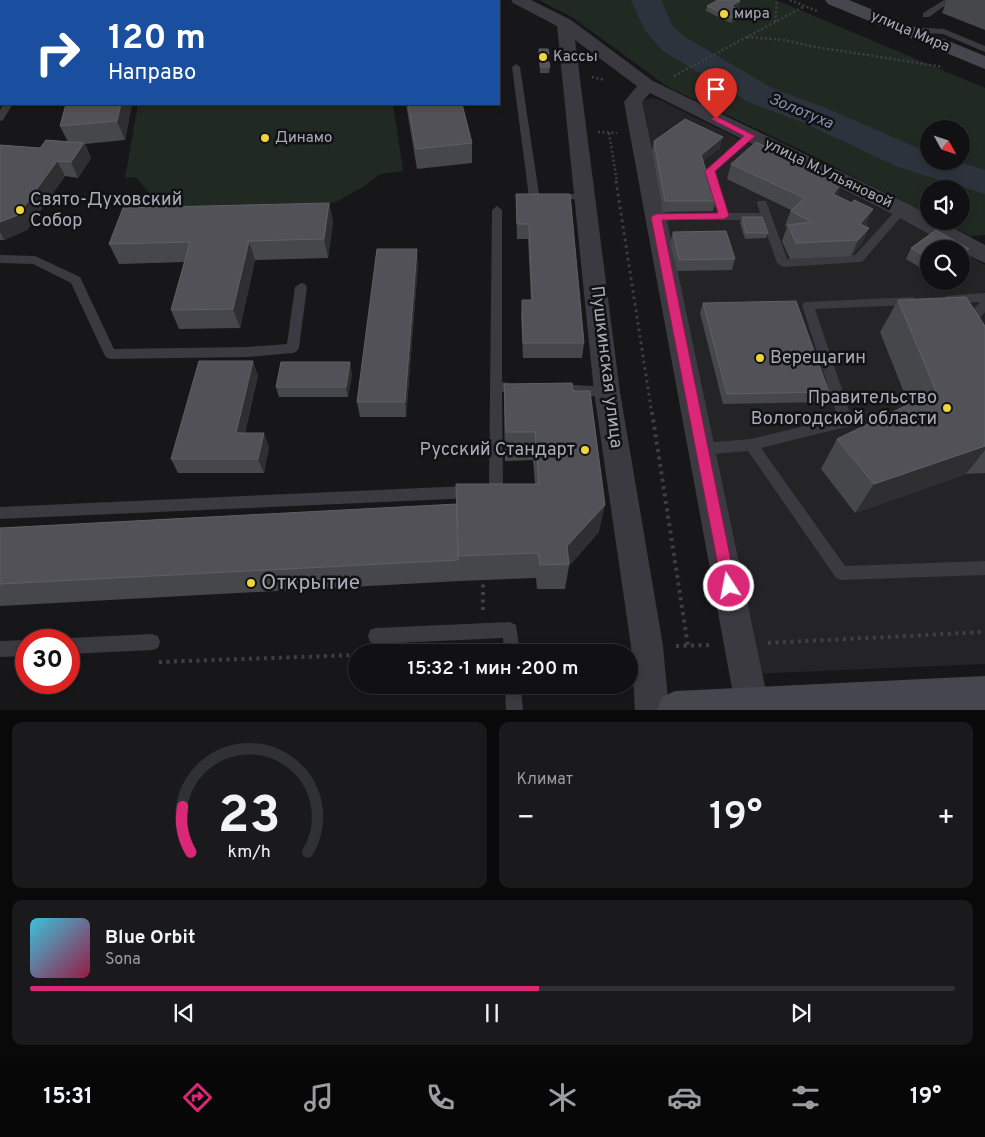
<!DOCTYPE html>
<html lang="ru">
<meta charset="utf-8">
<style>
:root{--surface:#111113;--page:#1a1a1c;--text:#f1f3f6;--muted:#9c9da0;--line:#303133;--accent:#db2777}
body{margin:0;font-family:Overpass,sans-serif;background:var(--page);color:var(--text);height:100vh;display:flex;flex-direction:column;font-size:19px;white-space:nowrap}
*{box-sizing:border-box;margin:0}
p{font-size:16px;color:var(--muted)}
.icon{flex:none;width:28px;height:28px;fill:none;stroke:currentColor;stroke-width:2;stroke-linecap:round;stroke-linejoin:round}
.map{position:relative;height:710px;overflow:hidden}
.panel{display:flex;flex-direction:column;gap:12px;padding:12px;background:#09090a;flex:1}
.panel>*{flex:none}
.top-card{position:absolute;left:0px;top:0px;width:500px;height:105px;box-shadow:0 2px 8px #0003,0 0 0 1px var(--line);background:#1a4fa0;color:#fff;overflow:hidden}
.needle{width:32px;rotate:130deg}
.controls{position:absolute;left:920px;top:120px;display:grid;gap:10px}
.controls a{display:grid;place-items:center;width:50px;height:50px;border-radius:50%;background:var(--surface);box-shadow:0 2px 8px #0003,0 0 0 1px var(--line);font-size:25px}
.speed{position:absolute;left:15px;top:629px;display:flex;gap:10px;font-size:25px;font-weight:700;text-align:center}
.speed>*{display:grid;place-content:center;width:65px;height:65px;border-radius:50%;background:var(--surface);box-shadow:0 2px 8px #0003,0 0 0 1px var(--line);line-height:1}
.speed .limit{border:8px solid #d22;background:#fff;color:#111}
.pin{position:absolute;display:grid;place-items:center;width:42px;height:42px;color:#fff;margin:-51px -21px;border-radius:50% 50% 50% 0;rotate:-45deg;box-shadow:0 0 5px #0007}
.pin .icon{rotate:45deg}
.me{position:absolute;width:55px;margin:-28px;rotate:349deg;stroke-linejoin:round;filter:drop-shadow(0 0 4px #0008)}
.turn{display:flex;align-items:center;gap:18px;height:105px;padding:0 25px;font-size:22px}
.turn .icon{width:65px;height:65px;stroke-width:2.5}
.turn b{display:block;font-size:35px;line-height:42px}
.big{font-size:38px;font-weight:600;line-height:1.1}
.panel .card{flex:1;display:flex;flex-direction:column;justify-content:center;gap:8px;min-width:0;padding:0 18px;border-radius:10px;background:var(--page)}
.panel .dial{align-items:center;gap:0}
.dial svg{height:130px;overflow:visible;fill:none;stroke:var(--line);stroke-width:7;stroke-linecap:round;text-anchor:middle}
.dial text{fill:var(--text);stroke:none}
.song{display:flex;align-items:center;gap:15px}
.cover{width:60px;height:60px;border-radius:8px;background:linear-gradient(135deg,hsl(190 70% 55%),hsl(340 70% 35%))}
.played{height:5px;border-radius:2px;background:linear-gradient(90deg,var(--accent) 55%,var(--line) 55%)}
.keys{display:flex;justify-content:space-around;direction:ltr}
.heat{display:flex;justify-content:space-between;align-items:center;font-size:28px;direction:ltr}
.panel .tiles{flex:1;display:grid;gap:12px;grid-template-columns:1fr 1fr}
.card:last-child{grid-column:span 2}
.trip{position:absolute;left:348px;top:644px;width:290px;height:50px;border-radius:25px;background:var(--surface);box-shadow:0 2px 8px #0003,0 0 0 1px var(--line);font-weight:600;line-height:50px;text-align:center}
.menu{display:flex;height:80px;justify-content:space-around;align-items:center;background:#070708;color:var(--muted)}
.menu .icon{width:35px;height:35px}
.menu .selected{color:var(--accent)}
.menu b{font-size:22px;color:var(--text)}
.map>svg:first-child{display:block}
.built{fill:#242326}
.green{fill:#212923;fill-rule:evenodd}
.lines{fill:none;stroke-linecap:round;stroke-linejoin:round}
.river{fill:#2d333d;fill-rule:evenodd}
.path-far2{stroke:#3e3f45;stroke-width:2.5;stroke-dasharray:2 2.5;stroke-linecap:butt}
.path-far1{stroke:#3e3f45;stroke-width:3;stroke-dasharray:2.5 4;stroke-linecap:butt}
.path{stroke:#3e3f45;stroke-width:4;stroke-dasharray:3 4.5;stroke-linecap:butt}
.lane{fill:#3a3a40;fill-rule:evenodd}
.street{fill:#3a3a40;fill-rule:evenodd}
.secondary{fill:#46464e;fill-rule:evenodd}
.wall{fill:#46474b}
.shaded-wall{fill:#2f2f32}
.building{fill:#515157;stroke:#5f5f66}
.route{fill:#db2777;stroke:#8e194d}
.poi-dot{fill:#efd539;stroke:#121214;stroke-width:2}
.labels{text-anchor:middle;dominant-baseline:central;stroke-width:5;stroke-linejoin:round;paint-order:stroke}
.far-poi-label{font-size:15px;fill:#a9abb9;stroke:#121214;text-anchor:start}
.far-street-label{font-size:15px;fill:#a9abb9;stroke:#121214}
.far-water-label{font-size:16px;font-style:italic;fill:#8192b3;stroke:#121214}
.poi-label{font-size:18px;fill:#a9abb9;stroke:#121214;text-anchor:start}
.street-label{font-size:18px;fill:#a9abb9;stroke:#121214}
.near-poi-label{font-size:21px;fill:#a9abb9;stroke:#121214;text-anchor:start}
</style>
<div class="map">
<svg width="985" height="710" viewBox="0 0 985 710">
<rect width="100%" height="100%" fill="#171719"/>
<path class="built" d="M651 98 658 99 895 216 956 249H929V281H961V252L985 265V664L753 674 639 102Z"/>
<path class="green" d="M156 0H378V1H156Z
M539 0H776L985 88V235L970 236 941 221H961V189H929V215L801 150 668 87 572 17ZM929 129H961V161H929Z
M138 104H393L403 171 380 174 363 187 338 201 307 211 190 215 166 205 150 194 136 177 125 178Z"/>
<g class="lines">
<path class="river" d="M631 0H661L673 27 685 37 772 88 826 108 929 153V161H957L985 170V194L898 167 802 122 748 102 663 51 645 31Z"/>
<path class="path-far2" d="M790 0 817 11
M0 5 1 3
M775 22 777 0
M747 37 784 40 810 46 943 67
M674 76 805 6
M592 77 605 80
M598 132 617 133
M609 133 617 182"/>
<path class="path-far1" d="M616 181 652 414"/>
<path class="path" d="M652 412 688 646
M483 577V610
M768 643 985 632
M676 646 712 645
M531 649 620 646
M159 662 356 655"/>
<path class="lane" d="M65 0H73V1H65Z
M944 0H953L929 17H923V13Z
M908 27 944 29 985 46V52L943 34 905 32 904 30Z
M516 64 520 67 539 194H584L588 195 589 197 588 199 534 200 529 197 512 67Z
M0 95H1V101H0Z
M3 104H13L3 120 0 121V110Z
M750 132 755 135 753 137 715 172 728 213H760L757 203 758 201H766L787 259 855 255 898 208 902 206 907 210 862 262 783 267 777 263 762 220H652L651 217 656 213H718L705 171 747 133Z
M497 206 502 210V382L510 383 511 387 510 391 502 392 503 491 501 495 496 497 0 519V507L489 485 492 210Z
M0 255 35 256 80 277 114 349 247 347 287 344 295 287 301 283 305 284 307 287 299 348 297 351 293 353 247 357 110 359 106 357 104 354 71 283 33 264 0 263Z
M985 293V312L969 330H961L959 327 961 324 980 302 950 303 944 299 946 296Z
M913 297 919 301 913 305 815 309 853 422 851 426 846 427 761 448 845 566 985 561V575L841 580 836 578 748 451 703 455 698 453 696 449 698 445 703 443 751 439 838 418 802 305 804 302Z
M557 384 607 387 612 388 613 392 612 396 607 397 557 394 552 393 551 389 552 385Z
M510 622 516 625 520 652H504L503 638 376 644 370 642 368 636 370 630 376 628Z
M152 634 158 636 160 642 158 648 152 650 69 654V640H64L69 638Z
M26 640V656L0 657V641Z
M505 685H521L523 710H506Z"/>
<path class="street" d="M511 0H531L571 20 653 81 910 205 929 215V221H940L985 245V263L961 252V249H956L894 215 650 93 642 102 770 710H736L624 102 637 86 575 40 620 392 663 646 669 710H635L631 646 594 392 557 26 513 3Z"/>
<path class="secondary" d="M825 0H849L985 56V69L828 4Z
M985 676V710H657L662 697 675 691Z"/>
</g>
<path class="wall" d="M8 0H57L56 1H8Z
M947 0H985V30L942 13Z
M740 1 739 6 736 8 742 17 731 23 706 11 707 6Z
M0 16H1V91H0Z
M539 49 549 54 548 60H539Z
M540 62 550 67 549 73H540Z
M132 104 125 140 85 144 91 158 78 178 65 176 27 230 4 240H0V145L40 148 68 142 60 126Z
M406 104H462L472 143V163L417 169Z
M654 141 720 148 703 161 716 201 713 211 663 212 652 151Z
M731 164 842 183 837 196 867 224 865 226 869 228 862 243 851 256 790 259 782 241 787 227 785 226 791 210 727 179Z
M516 194 584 343 582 358H523L521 315 522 300H531L528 239H517Z
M329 203 333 222 328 258 255 260 240 328 179 329 171 310 185 262 119 264 109 244Z
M742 217 768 233 766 238 745 239 740 223Z
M936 230 969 249 961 260V249H929V273L906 259 911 248Z
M673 232 735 259 732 270 677 271 670 243Z
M418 264 406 417H360L357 402Z
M898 300 985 326V473L966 474 855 513 821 469 837 439 909 405 880 332Z
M703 303 829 392 824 402 723 404 700 313Z
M352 373 348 397H279L276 387Z
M258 375 245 433 269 447 264 473H178L171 459Z
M504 384 573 391 599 532 569 566 565 589H537L536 578 460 581 0 606V528L457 504 535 484 533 460 505 461 504 413Z"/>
<path class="shaded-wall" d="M44 0H57L56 1H45Z
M142 0H151V1H141Z
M740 1 739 6 730 11 731 6Z
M743 11 742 17 731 23 733 18Z
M1 69V85L0 82V71Z
M121 104H132L125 140 117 121Z
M723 137 720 148 699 165 701 155Z
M84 143 91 158 78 178 71 162Z
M57 161 65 176 27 230 4 240 0 232V222Z
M842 183 836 199 833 194Z
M329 203 333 222 328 258 324 239Z
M873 209 867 224 854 240 860 224Z
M869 228 862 243 851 256 858 240Z
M249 241 255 260 240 328 233 309Z
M417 249 418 264 406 417 405 402Z
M969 249 963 259 961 260V255Z
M253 361 258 375 242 447 236 433Z
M350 362 352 373 348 397 346 387Z
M264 433 269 447 264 473 258 459Z
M985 446V450L966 474 855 513 874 484Z
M605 505 599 532 569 566 567 546Z"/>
<path class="building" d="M95 0H142L141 1H94Z
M389 0H436V1H389Z
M718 0H737L740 1 731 6 743 11 733 18 707 6Z
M0 16H1V69L0 71Z
M539 49H548L549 54H539Z
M540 62H549L550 67H540Z
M66 104H121L117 121 60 126Z
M408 104H462L472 143 416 149Z
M685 119 723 137 701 155 716 201H665L654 141Z
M46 140 84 143 71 162 57 161 18 215 0 222V145L40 148Z
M756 142 842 183 833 194 852 203 854 200 873 209 860 224 869 228 858 240 796 243 788 225 812 222 791 211 804 198 731 164Z
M516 194H570L584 343H523L522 300H532L529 224H517Z
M329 203 324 239 249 241 233 309 171 310 190 242 109 244 123 208Z
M742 217H762L768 233H746Z
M936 230 969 249 961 255V249H929V259L911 248Z
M726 231 735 259 679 260 673 232Z
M377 249H417L405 402H357Z
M966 297 985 326V446L874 484 837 439 936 391 898 300Z
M796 301 829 392 727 394 703 303Z
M199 361H253L236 433H264L258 459H171Z
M281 362H350L346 387H276Z
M572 383 573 391H590L605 505 567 546 569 564 540 565 538 553 458 556 456 484H539L535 432H506L504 384Z
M457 504 458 560 0 584V528Z"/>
<path class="route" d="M716 116 755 136 715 171 729 216 724 219 662 220 736 586 734 591 729 593 724 591 722 586 651 217 656 214 718 213 705 171 744 136 713 120 711 119Z"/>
<g class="poi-dot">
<circle cx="724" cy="14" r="5"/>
<circle cx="543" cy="57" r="5"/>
<circle cx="265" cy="138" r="5"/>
<circle cx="20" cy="210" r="5"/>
<circle cx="760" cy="358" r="5"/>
<circle cx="947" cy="408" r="5"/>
<circle cx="585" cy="450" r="5"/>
<circle cx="251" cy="583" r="5"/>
</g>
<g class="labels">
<g class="far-poi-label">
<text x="734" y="14">мира</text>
<text x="553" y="57">Кассы</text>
<text x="275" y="138">Динамо</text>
</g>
<g class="far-street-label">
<text transform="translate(910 32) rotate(23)">улица Мира</text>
<text transform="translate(828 174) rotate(26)">улица М.Ульяновой</text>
</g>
<g class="far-water-label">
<text transform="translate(801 112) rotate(23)">Золотуха</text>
</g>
<g class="poi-label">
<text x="30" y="200">Свято-Духовский<tspan x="30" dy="21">Собор</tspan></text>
<text x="770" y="358">Верещагин</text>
<text x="937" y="398" text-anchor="end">Правительство<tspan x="937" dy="21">Вологодской области</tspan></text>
<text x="575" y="450" text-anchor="end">Русский Стандарт</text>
</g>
<g class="street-label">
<text transform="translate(606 367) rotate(83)">Пушкинская улица</text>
</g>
<g class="near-poi-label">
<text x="261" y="583">Открытие</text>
</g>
</g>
</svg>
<div class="controls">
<a><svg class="needle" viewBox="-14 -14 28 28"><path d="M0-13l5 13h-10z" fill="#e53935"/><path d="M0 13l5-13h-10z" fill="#9c9da0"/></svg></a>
<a><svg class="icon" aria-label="sound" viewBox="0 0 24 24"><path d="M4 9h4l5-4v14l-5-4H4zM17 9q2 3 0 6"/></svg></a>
<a><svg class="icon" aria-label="search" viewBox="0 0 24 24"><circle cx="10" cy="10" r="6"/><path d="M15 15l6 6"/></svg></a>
</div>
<div class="speed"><div class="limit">30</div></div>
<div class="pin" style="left:716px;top:119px;background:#d93025"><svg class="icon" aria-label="arrive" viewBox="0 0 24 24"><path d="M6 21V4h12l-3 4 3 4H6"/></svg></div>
<svg class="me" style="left:729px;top:586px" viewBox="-20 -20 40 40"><circle r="17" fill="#db2777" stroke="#fff" stroke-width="3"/><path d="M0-11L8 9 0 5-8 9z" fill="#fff"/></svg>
<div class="trip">15:32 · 1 мин · 200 m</div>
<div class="top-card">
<div class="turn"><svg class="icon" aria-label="right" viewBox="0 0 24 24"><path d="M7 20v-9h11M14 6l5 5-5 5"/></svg><div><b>120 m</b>Направо</div></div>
</div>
</div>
<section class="panel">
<div class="tiles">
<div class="card dial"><svg viewBox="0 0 100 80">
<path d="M14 69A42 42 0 1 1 86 69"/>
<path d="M14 69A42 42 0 0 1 9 41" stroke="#db2777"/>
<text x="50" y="56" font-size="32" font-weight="700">23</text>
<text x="50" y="72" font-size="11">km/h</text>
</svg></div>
<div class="card"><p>Климат</p>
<div class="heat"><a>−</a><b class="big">19°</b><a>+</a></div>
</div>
<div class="card">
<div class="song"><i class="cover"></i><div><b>Blue Orbit</b><p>Sona</p></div></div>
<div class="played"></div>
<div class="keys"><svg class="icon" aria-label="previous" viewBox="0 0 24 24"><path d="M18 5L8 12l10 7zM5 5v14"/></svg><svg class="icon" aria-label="pause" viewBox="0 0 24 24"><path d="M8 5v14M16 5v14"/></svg><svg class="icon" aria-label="next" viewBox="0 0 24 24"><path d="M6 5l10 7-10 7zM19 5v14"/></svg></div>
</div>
</div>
</section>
<nav class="menu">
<b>15:31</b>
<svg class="icon selected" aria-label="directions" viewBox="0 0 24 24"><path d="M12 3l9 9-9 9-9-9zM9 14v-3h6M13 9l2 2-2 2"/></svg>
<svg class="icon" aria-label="music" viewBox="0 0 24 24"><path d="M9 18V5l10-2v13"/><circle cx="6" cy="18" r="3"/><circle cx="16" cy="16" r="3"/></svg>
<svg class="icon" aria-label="phone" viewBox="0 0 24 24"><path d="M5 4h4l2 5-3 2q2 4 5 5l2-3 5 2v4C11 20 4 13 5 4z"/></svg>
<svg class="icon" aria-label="climate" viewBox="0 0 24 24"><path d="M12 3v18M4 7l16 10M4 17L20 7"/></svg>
<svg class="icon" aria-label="car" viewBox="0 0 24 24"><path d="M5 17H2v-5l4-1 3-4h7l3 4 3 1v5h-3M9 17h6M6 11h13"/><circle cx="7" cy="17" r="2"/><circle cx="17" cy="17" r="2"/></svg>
<svg class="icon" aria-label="filters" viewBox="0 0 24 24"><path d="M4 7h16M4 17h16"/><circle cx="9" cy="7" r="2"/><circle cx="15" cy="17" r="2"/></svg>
<b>19°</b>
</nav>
